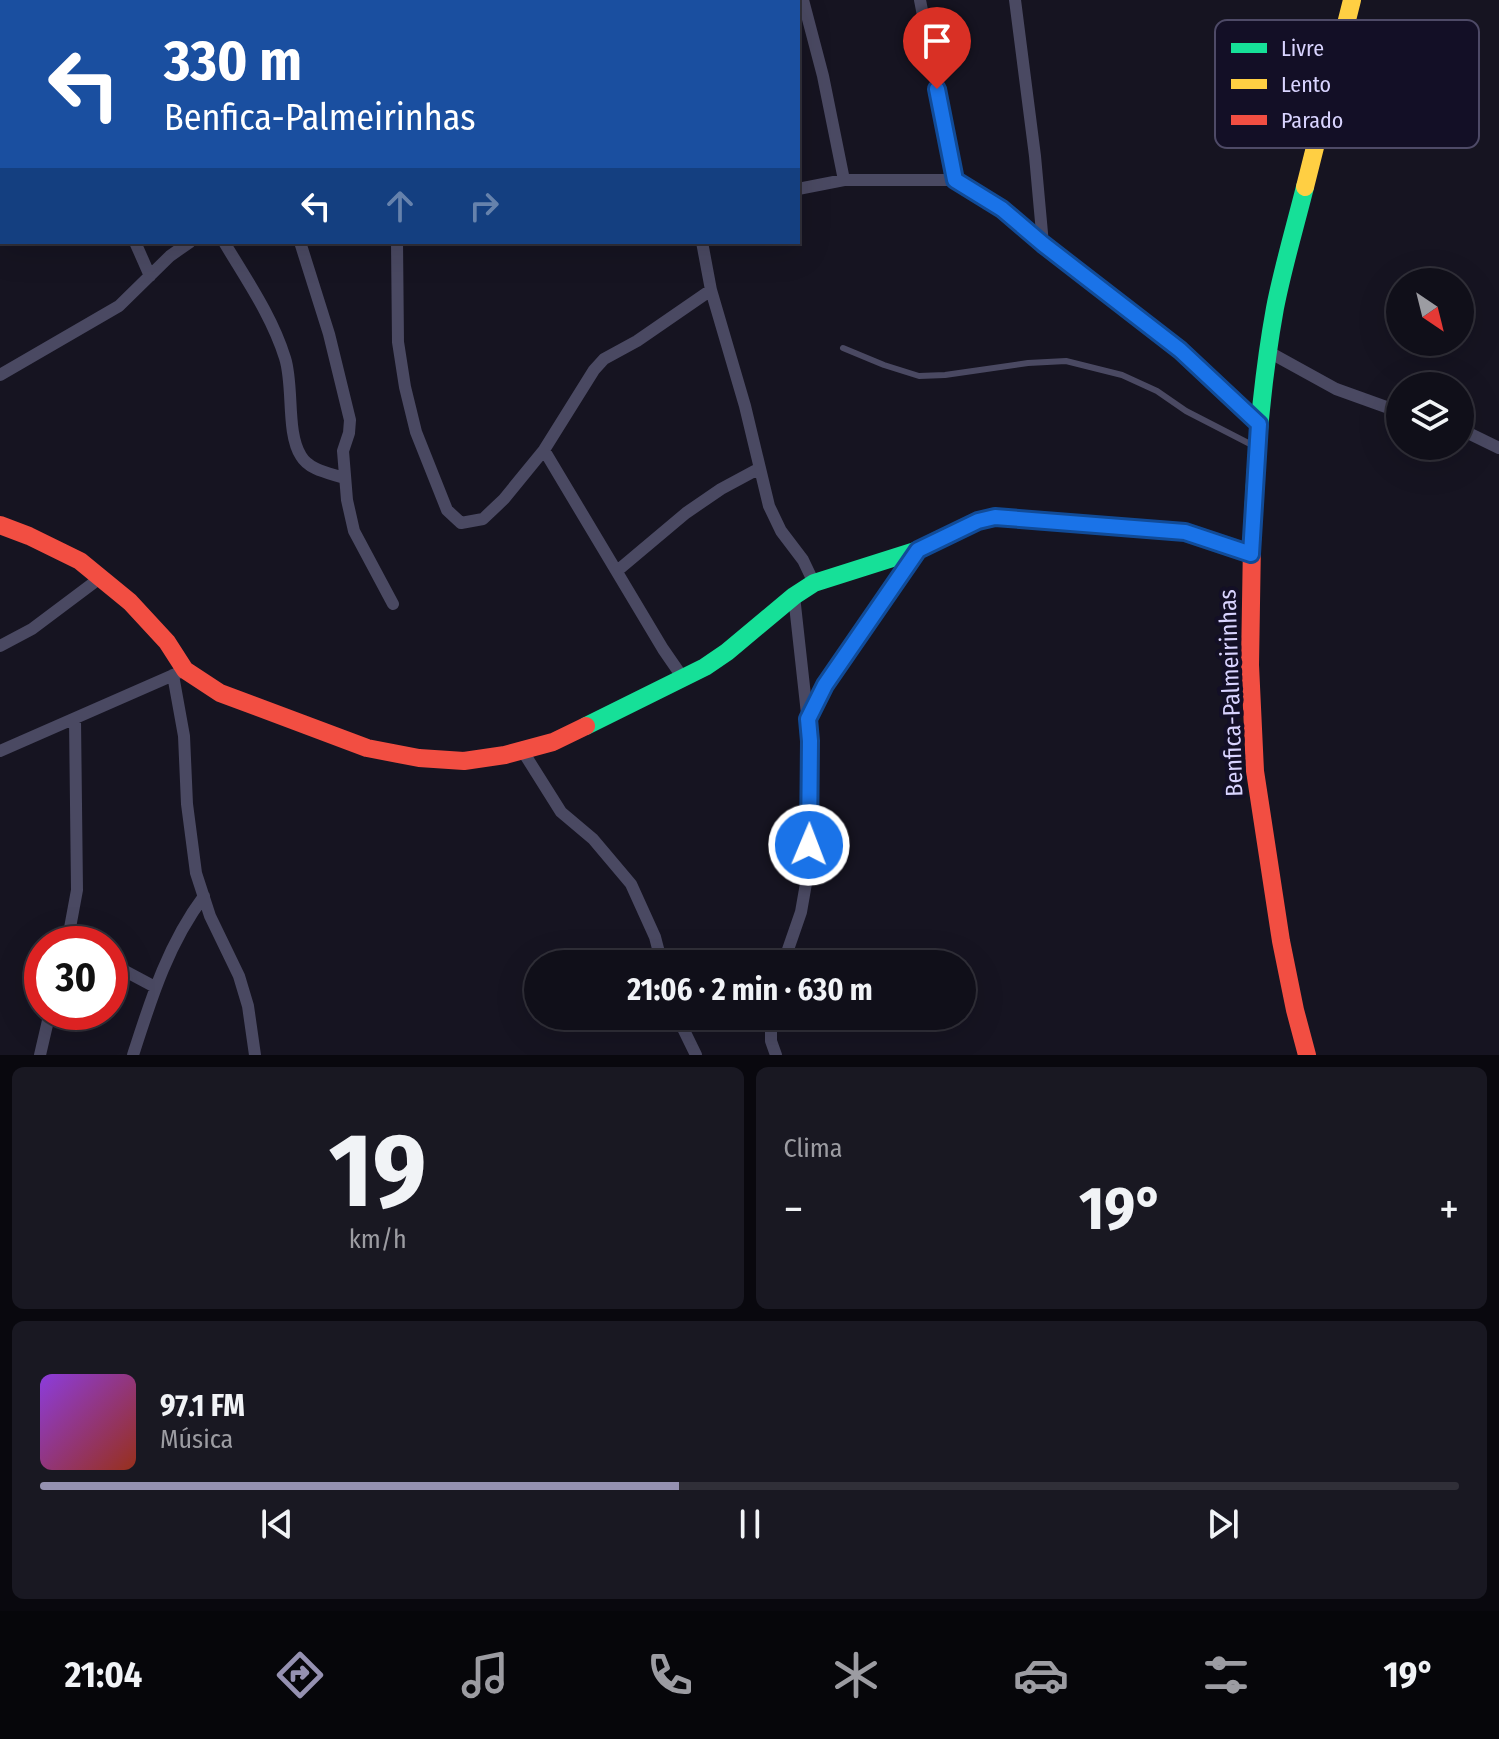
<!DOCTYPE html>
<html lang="pt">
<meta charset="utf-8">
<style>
:root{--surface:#100f19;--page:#191822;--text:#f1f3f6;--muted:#9c9ca2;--line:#302f38;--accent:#9591b1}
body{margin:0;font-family:"Fira Sans Condensed",sans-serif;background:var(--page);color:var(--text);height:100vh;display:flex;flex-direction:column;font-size:30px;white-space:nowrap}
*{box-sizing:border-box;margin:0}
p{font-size:26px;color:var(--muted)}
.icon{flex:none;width:44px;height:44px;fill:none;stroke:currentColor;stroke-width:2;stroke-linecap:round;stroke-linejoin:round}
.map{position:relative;height:1055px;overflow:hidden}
.sheet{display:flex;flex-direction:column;gap:12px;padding:12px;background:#09080e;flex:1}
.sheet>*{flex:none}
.top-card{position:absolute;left:0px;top:0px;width:800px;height:244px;box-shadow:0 8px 32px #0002,0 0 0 2px var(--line);background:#1a4fa0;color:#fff;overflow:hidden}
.needle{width:52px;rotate:145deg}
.controls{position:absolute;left:1386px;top:268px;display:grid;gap:16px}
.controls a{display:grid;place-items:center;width:88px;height:88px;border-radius:50%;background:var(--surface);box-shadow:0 8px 32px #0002,0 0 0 2px var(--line);font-size:40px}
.speed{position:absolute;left:24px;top:926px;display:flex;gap:16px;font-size:40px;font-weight:700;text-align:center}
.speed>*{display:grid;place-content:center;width:104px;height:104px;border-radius:50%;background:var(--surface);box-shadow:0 8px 32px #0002,0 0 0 2px var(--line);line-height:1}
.speed .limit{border:12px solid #d22;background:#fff;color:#111}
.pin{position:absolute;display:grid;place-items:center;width:68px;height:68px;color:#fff;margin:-82px -34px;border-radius:50% 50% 50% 0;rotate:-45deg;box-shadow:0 0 8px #0007}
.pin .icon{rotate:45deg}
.me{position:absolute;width:88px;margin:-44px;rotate:1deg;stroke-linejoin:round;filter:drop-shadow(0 0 6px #0008)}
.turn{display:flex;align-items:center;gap:28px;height:168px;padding:0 32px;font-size:36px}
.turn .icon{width:104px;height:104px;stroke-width:2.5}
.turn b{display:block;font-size:56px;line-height:68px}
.lanes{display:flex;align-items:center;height:76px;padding:0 32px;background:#0003;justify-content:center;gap:40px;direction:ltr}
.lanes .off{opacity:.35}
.big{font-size:60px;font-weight:700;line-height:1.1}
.sheet .widget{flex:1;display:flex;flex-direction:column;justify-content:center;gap:12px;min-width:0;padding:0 28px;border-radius:12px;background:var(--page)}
.sheet .dial{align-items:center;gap:0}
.dial b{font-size:104px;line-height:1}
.song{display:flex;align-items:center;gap:24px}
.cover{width:96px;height:96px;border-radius:12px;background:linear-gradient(135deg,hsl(270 70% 55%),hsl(10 70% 35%))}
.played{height:8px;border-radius:4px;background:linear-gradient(90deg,var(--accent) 45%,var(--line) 45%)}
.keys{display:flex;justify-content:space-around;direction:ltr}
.heat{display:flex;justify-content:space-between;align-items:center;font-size:44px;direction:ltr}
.sheet .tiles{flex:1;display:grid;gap:12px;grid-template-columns:1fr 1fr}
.widget:last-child{grid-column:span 2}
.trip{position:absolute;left:524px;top:950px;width:452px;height:80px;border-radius:40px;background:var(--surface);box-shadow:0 8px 32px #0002,0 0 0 2px var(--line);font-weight:700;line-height:80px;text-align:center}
.dock{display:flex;height:128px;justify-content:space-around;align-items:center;background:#06060a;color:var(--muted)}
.dock .icon{width:56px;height:56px}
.dock .on{color:var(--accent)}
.dock b{font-size:36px;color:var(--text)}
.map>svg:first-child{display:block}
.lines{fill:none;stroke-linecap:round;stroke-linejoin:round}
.lane{stroke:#4a4962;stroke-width:6}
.street{stroke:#4a4962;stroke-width:12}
.fast{stroke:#16e098;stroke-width:18}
.slow{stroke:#ffcf43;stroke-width:18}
.jam{stroke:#f24e42;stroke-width:18}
.route-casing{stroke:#114b97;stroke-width:20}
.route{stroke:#1a73e8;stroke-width:14}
.labels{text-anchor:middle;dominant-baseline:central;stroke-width:8;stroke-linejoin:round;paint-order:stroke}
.street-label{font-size:24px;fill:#d9d4ff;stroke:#130f26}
.key{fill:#130f26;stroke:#4e4a67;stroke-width:2}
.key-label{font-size:22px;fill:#d9d4ff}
</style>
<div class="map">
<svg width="1499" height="1055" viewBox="0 0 1499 1055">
<rect width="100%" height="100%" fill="#161421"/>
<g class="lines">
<path class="lane" d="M843 348 884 365 919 376 945 375 1028 363 1066 361 1122 375 1157 391 1186 411 1254 446"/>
<path class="street" d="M217 0V2
M442 0 443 2
M617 0 618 2
M703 0 704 2
M803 0 823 76 844 180
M920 0 955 180
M1015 0 1035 156 1043 244
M109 2V0
M350 2 357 0
M0 108H2
M798 189 844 180H955L1002 209 1043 244 1180 350 1259 424
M135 242 150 276
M224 242C246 279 272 316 285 358 294 386 286 433 301 456 309 470 329 473 344 478
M300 242 329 334 350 420 349 433 343 451 347 500 354 531 393 604
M397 242 398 342 405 387 416 432 447 510 461 523 483 519 504 499 544 450 594 370 604 359 637 341 711 290
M702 242 711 290 745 406 769 506 781 531 803 560 814 583
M1267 351 1336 389 1400 412
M0 375 119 306 170 256 190 242
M1460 429 1499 448
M544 450 663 649 683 678
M617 571 686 513 721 489 760 468
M0 646 32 629 100 578
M173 675 184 736 187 804 196 873 210 916 239 976 248 1006 255 1055
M809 718 825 685 918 550
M522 750 561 812 593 839 631 884 655 937 662 964
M0 751 178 673
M67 944 77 890 75 719
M110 963 155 987
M783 964 801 912 808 872 810 741 794 596
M677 1016 696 1055
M771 1016V1041L776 1055
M40 1055 50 1012
M133 1055C151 999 168 944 204 896"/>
<path class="fast" d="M1252 542C1255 463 1261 385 1275 308 1283 267 1295 227 1305 187
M586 726 705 667 727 652 794 596 814 583 918 550 937 541"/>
<path class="slow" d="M1305 187 1352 0"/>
<path class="jam" d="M0 525 29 536 80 561 130 602 167 642 185 670 220 693 367 748 419 758 464 761 505 755 553 742 586 726
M937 541 978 521 995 517 1185 532 1251 554
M1252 542 1250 665 1255 771 1281 941 1295 1010 1307 1055"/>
</g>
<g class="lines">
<defs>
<path id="route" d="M809 845 810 741 808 719 825 685 918 550 978 521 995 517 1185 532 1251 554 1259 424 1180 350 1043 244 1002 209 955 180 937 89"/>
</defs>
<use href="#route" class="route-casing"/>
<use href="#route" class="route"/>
</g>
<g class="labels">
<g class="street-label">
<text transform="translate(1231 693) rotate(-92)">Benfica-Palmeirinhas</text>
</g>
</g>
<rect x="1215" y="20" width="264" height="128" rx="12" class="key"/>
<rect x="1231" y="43" width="36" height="10" fill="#16e098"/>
<rect x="1231" y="79" width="36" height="10" fill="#ffcf43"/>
<rect x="1231" y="115" width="36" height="10" fill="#f24e42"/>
<g class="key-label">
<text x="1281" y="56">Livre</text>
<text x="1281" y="92">Lento</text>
<text x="1281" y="128">Parado</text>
</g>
</svg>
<div class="controls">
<a><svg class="needle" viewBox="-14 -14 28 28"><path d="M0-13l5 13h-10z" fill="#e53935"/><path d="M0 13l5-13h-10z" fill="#9c9ca2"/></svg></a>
<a><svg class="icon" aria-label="layers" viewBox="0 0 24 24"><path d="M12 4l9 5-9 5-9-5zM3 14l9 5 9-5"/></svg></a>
</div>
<div class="speed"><div class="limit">30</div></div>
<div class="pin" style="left:937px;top:89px;background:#d93025"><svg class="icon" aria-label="arrive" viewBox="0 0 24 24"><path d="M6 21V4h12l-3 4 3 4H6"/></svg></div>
<svg class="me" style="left:809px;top:845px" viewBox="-20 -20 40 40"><circle r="17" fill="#1a73e8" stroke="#fff" stroke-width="3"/><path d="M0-11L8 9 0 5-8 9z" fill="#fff"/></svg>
<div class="trip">21:06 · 2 min · 630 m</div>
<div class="top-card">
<div class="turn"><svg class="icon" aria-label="left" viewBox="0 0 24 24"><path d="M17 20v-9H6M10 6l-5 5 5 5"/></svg><div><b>330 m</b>Benfica-Palmeirinhas</div></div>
<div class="lanes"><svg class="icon" aria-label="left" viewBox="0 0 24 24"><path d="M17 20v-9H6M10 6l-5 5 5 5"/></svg><svg class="icon off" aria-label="ahead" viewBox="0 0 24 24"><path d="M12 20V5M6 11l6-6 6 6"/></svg><svg class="icon off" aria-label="right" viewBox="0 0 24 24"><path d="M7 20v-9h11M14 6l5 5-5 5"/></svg></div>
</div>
</div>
<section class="sheet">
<div class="tiles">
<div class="widget dial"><b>19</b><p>km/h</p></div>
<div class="widget"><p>Clima</p>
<div class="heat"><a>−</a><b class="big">19°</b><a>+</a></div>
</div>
<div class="widget">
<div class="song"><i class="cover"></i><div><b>97.1 FM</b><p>Música</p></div></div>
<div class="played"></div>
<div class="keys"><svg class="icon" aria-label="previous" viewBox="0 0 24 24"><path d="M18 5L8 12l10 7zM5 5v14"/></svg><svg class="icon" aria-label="pause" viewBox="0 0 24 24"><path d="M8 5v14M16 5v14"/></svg><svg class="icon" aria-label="next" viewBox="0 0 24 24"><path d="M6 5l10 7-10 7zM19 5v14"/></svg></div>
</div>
</div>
</section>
<nav class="dock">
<b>21:04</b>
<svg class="icon on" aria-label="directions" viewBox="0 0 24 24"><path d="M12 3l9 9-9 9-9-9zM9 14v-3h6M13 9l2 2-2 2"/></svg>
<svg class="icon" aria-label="music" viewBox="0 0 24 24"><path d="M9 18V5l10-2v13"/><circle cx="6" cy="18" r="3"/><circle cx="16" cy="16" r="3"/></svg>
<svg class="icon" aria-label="phone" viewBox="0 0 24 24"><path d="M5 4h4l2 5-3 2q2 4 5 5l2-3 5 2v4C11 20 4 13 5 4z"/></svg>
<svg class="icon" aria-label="climate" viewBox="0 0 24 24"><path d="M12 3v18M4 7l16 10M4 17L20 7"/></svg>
<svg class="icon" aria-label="car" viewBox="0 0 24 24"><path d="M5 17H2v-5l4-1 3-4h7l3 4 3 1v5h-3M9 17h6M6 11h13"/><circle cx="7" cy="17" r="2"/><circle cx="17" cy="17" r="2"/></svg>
<svg class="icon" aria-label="filters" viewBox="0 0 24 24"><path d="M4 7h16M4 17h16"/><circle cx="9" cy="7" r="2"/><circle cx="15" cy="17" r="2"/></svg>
<b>19°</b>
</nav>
